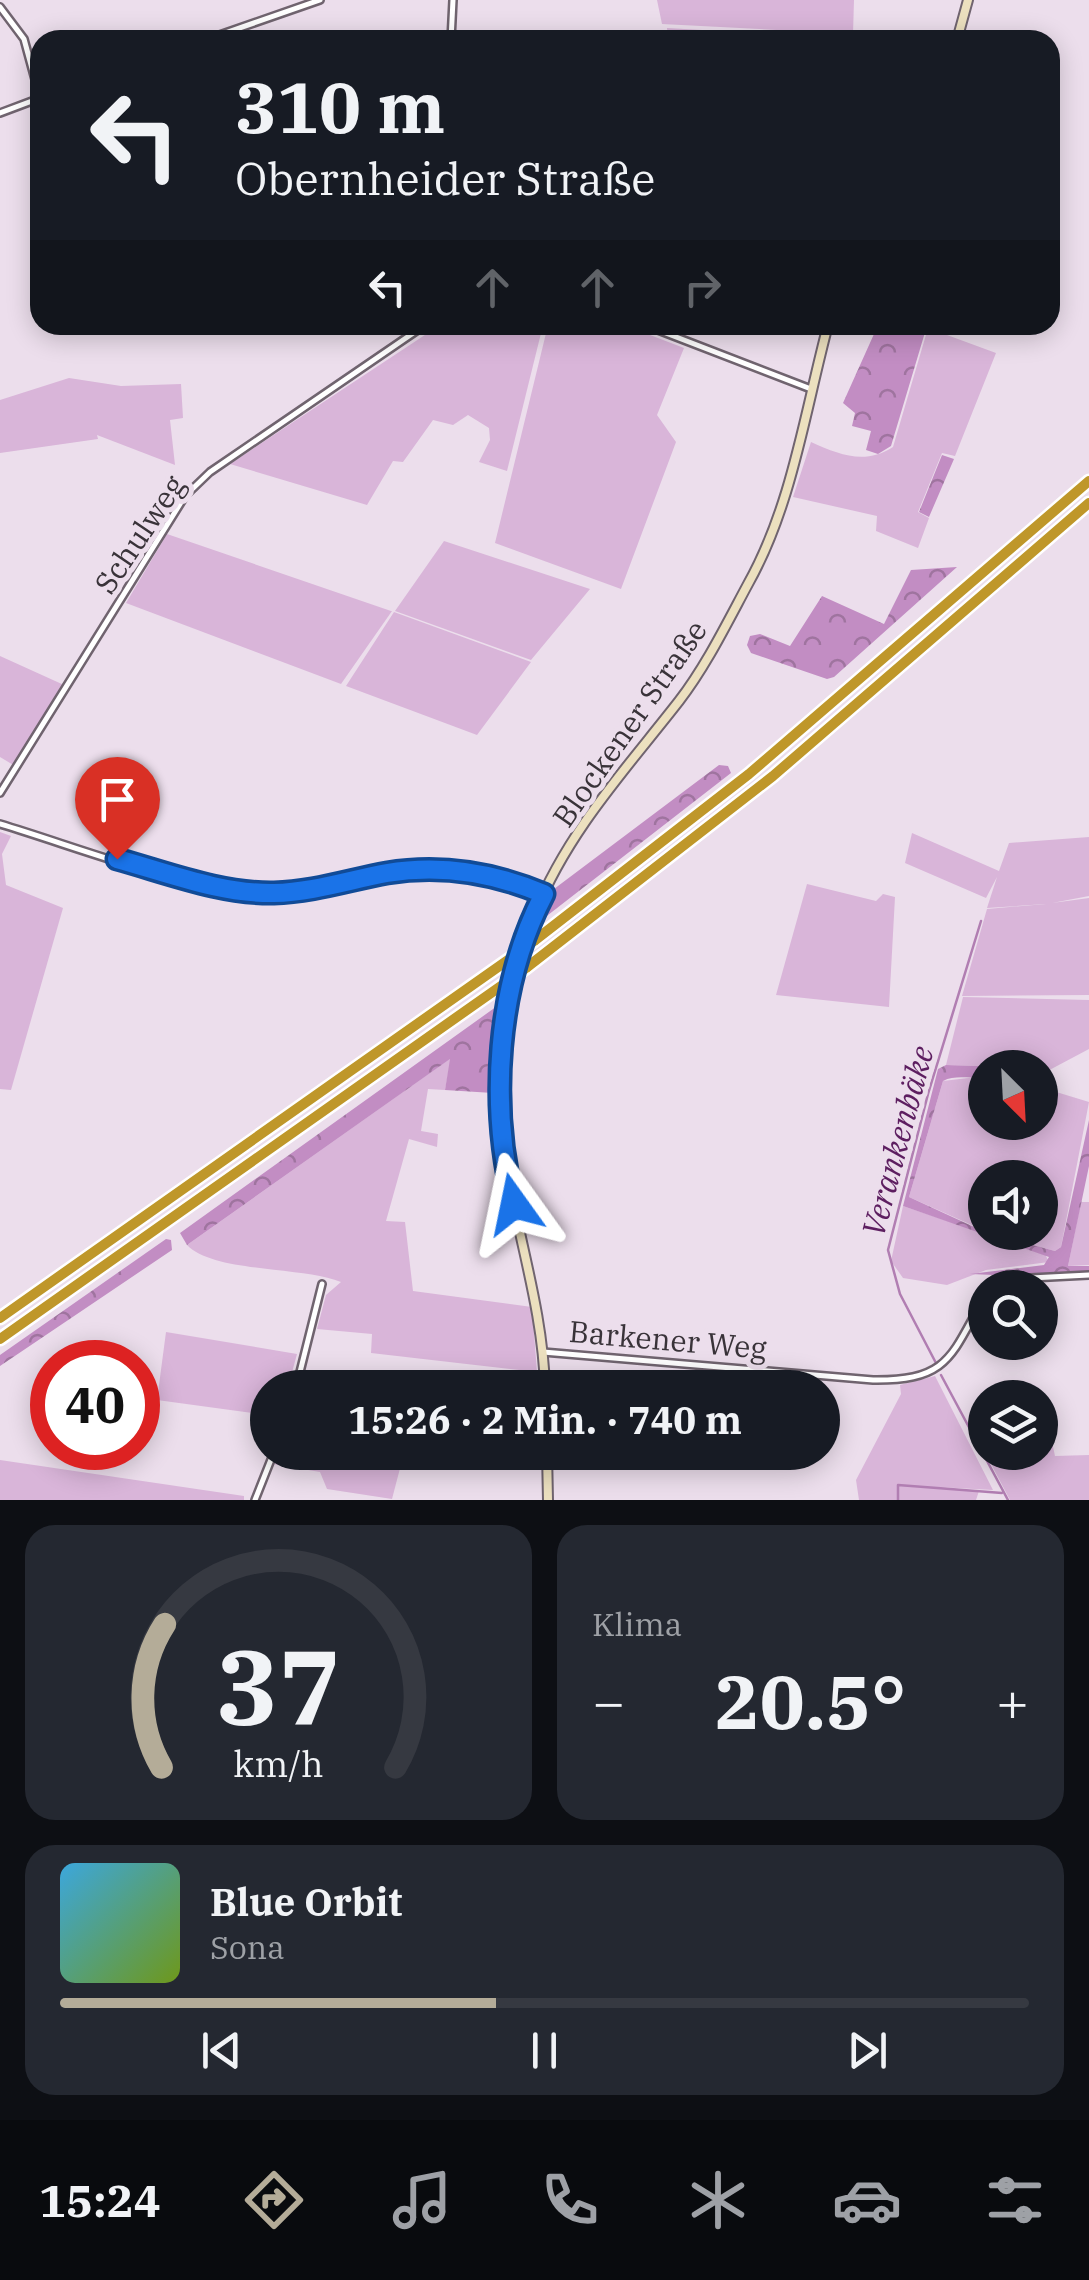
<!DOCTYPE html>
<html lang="de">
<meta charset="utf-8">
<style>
:root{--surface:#171b24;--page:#242831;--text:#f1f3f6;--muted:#9ea1a6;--line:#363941;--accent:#b4ac98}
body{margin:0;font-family:"IBM Plex Serif",serif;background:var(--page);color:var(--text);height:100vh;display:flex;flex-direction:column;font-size:38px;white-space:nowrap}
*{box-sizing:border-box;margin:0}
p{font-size:32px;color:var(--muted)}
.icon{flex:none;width:55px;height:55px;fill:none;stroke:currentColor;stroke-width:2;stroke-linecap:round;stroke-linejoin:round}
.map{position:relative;height:1500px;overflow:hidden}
.details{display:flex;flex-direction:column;gap:25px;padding:25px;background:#0d0f14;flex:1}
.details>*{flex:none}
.banner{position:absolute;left:30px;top:30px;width:1030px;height:305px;border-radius:30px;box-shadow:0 5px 25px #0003;background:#171b24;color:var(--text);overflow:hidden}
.needle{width:65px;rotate:156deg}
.controls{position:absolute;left:968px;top:1050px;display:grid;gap:20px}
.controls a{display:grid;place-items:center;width:90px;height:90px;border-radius:50%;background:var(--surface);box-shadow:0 5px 25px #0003;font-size:50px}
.speed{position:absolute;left:30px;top:1340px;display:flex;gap:20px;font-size:50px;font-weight:700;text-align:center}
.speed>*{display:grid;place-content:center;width:130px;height:130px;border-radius:50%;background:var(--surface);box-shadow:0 5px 25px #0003;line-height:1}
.speed .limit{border:15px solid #d22;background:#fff;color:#111}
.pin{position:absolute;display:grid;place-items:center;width:85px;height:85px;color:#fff;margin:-102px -42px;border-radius:50% 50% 50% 0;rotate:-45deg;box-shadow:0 0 10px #0007}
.pin .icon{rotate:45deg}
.me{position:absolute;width:110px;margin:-55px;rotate:348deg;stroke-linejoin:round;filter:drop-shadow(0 0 8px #0008)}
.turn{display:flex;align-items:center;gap:35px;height:210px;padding:0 40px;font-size:45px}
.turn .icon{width:130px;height:130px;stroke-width:2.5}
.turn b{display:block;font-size:70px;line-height:85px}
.lanes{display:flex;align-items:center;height:95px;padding:0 40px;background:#0003;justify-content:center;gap:50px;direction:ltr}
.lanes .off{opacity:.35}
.big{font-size:75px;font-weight:800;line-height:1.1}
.details .card{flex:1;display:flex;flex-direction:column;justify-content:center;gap:15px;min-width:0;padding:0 35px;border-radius:30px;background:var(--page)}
.details .dial{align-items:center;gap:0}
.dial svg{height:260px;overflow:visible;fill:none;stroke:var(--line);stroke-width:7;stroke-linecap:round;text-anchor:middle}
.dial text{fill:var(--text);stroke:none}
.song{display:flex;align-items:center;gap:30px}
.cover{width:120px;height:120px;border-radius:15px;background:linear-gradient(135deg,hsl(200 70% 55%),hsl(80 70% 35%))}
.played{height:10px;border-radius:5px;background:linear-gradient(90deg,var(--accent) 45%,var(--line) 45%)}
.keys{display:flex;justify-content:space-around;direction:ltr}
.heat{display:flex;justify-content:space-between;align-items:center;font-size:55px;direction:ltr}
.details .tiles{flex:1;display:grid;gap:25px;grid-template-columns:1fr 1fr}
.card:last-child{grid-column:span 2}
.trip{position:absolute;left:250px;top:1370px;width:590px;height:100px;border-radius:50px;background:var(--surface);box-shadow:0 5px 25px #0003;font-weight:800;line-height:100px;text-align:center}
.menu{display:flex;height:160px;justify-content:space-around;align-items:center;background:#090b0e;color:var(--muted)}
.menu .icon{width:70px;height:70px}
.menu .selected{color:var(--accent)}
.menu b{font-size:45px;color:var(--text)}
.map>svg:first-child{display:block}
.grass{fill:#d9b5d9}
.forest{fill:url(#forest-crowns)}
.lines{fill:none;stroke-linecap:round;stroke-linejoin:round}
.stream{stroke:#b17eb2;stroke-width:2.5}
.street-casing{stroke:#70646f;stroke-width:10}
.secondary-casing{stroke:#70646f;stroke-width:12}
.highway-casing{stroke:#fff;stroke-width:15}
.street{stroke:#fff;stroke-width:5}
.secondary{stroke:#ece0bf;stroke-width:8}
.highway{stroke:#bf972a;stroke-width:10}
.highway-bridge-casing{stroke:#fff;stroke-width:15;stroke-linecap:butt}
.highway-bridge{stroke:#bf972a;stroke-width:10}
.route-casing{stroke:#114b97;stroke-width:25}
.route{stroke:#1a73e8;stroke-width:18}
.labels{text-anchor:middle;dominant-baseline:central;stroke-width:10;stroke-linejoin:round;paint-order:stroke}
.street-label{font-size:30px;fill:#393339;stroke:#ecdeec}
.water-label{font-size:32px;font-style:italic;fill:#5d1e60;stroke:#ecdeec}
</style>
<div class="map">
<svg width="1089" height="1500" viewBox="0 0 1089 1500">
<defs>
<pattern id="forest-crowns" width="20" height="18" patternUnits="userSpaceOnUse" patternTransform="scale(2.5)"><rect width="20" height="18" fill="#c28dc3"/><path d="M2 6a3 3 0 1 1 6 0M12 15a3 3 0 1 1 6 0" fill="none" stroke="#9f749f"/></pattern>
</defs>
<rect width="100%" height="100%" fill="#ecdeec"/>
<path class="grass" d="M657 0H854L853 34 662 24Z
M667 28 860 39 861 40H668Z
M440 325H543L507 471 479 462 490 440 489 428 468 415 453 425 433 420 403 462 393 461 367 505 230 464Z
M548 325H624L684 348 657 415 676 442 621 589 495 543Z
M928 328 996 353 955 456 942 453 918 512 929 518 918 548 876 531 877 516 793 497 811 442C840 455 865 465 893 447Z
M69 378 121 386 181 384 183 418 170 420 175 465 97 435 98 439 0 453V400Z
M167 534 391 611H392L341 684 126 603Z
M444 541 590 589 531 660 395 611Z
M394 612 531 662 477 735 346 686Z
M0 656 64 685 15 766 0 757Z
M0 832 11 836 2 854 6 885 63 908 11 1090 0 1089Z
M912 833 999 871 1009 843 1089 837V896L1052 903 1089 898V995L962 996 987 909 1046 904 987 908 997 877 986 898 905 863Z
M807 884 876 901 883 894 895 897 889 1007 776 995Z
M963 997 1089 1000V1049L1040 1075V1068L946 1065Z
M451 1058 445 1090 428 1089 421 1131 438 1134 437 1147 409 1139 386 1221 405 1222 413 1291 532 1307 537 1372 371 1353 372 1334 317 1329 326 1295 341 1282C301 1266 214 1273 187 1245Z
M985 1076V1122H1040V1087L1089 1102 1061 1247 1055 1251 988 1233 1040 1232V1178H985V1231L909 1197 943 1081Z
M1081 1202H1089V1265L1068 1266Z
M903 1206 1045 1254 1049 1262 986 1270 947 1285 903 1278 891 1261Z
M166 1332 297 1354 288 1387 268 1388 267 1415 157 1400Z
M935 1376 993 1490 937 1487 979 1491 976 1500H859L856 1480 901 1394 900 1385Z
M1040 1422 1049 1428 1055 1456 1089 1455V1500H1010L973 1430 985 1425V1452H1040Z
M279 1453H404L392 1499 327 1489 320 1472 273 1464Z
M0 1460 244 1496V1500H0Z"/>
<path class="forest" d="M859 325 926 329 891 446 878 454 866 450 871 431 852 426 855 413 843 403 874 334Z
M942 455 954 459 929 517 919 512Z
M957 567 834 677 827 679 751 653 747 645 750 636 760 634 790 646 822 596 884 624 911 570Z
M719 765 728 766 731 773 539 922 554 889Z
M507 999 493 1093 445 1090 450 1059 187 1245 180 1233Z
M946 1065 1010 1067 985 1068V1076C971 1080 956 1074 943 1081L909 1197 985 1232 1055 1251 1061 1247 1089 1120V1166L1068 1266H1089V1273L993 1278 994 1275 970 1274 1044 1265 1049 1257 903 1206 938 1069Z
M166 1239 171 1240 172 1250 0 1366V1355Z"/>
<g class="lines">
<path class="stream" d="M937 1365 900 1294 888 1250 928 1094 981 921
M941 1375 1008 1500
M898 1500V1485L1002 1493"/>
<defs>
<path id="street" d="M0 7 24 39 40 98
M205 40 320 0
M451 40 453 0
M0 113 40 98
M645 325 811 389
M0 793 185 496 210 472 425 325
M0 824C77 847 179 888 258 892 302 895 343 881 386 873 439 864 493 872 542 894
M990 1288 994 1280 1089 1275
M543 1352 873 1380C950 1381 951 1355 985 1296
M296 1388 322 1284
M255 1500 274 1452"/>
<path id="secondary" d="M957 40 968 0
M545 1388C542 1273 488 1168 503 1052 509 1005 517 957 535 913 568 831 626 769 679 701 706 666 727 623 748 584 792 506 805 411 828 325
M547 1452 548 1500"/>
<path id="highway" d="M534 941 749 774 1089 481
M526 968 773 776 1089 503
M0 1318 515 955
M0 1339 508 981"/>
</defs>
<use href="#street" class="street-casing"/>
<use href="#secondary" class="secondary-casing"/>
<use href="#highway" class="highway-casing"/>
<use href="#street" class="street"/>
<use href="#secondary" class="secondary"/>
<use href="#highway" class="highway"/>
<defs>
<path id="highway-bridge" d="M515 955 534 941
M508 981 526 968"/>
</defs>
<use href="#highway-bridge" class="highway-bridge-casing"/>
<use href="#highway-bridge" class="highway-bridge"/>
</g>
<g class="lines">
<defs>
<path id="route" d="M117 859C168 873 221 894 274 893 313 892 349 880 387 873 441 864 494 873 544 894 496 986 489 1106 514 1204"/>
</defs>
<use href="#route" class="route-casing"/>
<use href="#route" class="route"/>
</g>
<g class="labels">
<g class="street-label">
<text transform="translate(139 534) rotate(-56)">Schulweg</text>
<text transform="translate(629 723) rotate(-55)">Blockener Straße</text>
<text transform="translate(668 1339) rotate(5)">Barkener Weg</text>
</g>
<g class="water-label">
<text transform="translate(897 1141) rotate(-75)">Verankenbäke</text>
</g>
</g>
</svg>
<div class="controls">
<a><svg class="needle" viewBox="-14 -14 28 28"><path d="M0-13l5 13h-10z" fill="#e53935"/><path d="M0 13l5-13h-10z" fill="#9ea1a6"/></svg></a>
<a><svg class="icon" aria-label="sound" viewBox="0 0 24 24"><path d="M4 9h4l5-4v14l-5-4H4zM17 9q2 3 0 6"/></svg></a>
<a><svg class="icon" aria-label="search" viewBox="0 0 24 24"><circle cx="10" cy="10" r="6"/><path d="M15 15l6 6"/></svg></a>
<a><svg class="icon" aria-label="layers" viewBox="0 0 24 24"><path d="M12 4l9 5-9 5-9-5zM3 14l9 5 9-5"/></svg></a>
</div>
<div class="speed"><div class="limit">40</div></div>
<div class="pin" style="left:117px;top:859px;background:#d93025"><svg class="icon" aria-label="arrive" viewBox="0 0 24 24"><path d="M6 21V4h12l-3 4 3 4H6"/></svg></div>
<svg class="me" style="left:514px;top:1204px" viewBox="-20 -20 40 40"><path d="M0-17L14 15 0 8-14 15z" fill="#1a73e8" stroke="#fff" stroke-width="4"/></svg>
<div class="trip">15:26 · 2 Min. · 740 m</div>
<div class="banner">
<div class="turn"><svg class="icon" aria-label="left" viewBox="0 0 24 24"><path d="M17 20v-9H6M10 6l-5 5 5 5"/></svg><div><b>310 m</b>Obernheider Straße</div></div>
<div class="lanes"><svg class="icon" aria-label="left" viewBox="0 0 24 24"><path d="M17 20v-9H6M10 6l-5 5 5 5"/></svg><svg class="icon off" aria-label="ahead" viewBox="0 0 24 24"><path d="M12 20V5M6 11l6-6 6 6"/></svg><svg class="icon off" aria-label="ahead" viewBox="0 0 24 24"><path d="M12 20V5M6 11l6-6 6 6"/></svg><svg class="icon off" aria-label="right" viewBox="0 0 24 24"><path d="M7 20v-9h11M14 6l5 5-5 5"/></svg></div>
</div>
</div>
<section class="details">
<div class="tiles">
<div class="card dial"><svg viewBox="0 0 100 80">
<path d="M14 69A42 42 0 1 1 86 69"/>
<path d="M14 69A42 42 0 0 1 15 25" stroke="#b4ac98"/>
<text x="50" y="56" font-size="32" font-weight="700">37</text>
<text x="50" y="72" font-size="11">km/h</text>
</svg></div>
<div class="card"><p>Klima</p>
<div class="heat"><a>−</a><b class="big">20.5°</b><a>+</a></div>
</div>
<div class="card">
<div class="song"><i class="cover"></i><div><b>Blue Orbit</b><p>Sona</p></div></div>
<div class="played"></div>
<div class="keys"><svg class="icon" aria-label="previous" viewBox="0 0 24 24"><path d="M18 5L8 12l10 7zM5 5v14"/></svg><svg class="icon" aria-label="pause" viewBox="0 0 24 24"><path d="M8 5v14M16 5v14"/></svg><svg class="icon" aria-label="next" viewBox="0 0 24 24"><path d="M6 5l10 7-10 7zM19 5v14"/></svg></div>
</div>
</div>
</section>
<nav class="menu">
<b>15:24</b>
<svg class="icon selected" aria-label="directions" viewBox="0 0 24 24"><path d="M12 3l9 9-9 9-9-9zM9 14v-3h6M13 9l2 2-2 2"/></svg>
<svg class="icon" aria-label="music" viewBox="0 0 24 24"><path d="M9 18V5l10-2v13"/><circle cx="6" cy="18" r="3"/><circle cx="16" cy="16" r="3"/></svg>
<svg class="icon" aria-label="phone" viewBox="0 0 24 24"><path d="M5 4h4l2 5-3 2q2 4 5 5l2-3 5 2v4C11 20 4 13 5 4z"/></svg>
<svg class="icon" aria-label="climate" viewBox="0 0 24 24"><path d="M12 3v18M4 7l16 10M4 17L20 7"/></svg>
<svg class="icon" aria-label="car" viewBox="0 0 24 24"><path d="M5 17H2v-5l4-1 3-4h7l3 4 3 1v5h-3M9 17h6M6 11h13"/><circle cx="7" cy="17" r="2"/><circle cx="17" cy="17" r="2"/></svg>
<svg class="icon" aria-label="filters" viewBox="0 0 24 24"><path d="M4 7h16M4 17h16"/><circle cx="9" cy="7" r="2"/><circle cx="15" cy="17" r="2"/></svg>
</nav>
